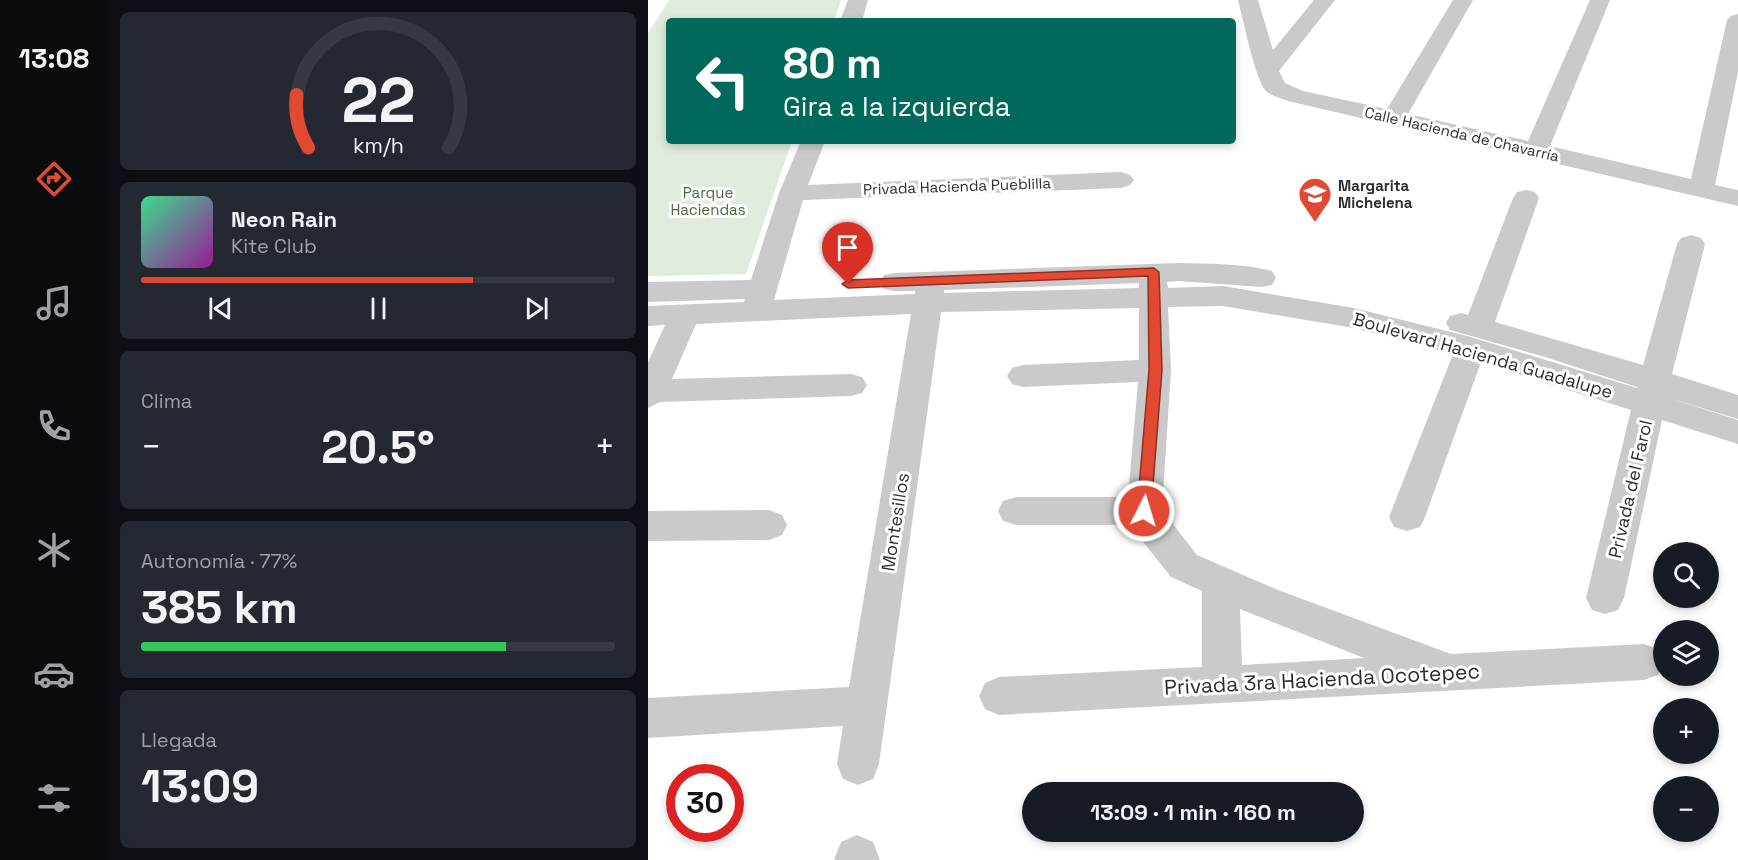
<!DOCTYPE html>
<html lang="es">
<meta charset="utf-8">
<style>
:root{--surface:#171b24;--page:#242831;--text:#f1f3f6;--muted:#9ea1a6;--line:#363941;--accent:#e14933}
body{margin:0;font-family:"Space Grotesk",sans-serif;background:var(--page);color:var(--text);height:100vh;display:flex;flex-direction:column;font-size:22px;white-space:nowrap}
*{box-sizing:border-box;margin:0}
p{font-size:20px;color:var(--muted)}
.icon{flex:none;width:33px;height:33px;fill:none;stroke:currentColor;stroke-width:2;stroke-linecap:round;stroke-linejoin:round}
.map{position:relative;flex:1;overflow:hidden}
.drawer{display:flex;flex-direction:column;gap:12px;padding:12px;background:#0d0f14;width:540px}
.drawer>*{flex:none}
.banner{position:absolute;left:18px;top:18px;width:570px;height:126px;border-radius:6px;box-shadow:0 3px 9px #0003;background:#00695c;color:#fff;overflow:hidden}
.tools{position:absolute;left:1005px;top:542px;display:grid;gap:12px}
.tools a{display:grid;place-items:center;width:66px;height:66px;border-radius:50%;background:var(--surface);box-shadow:0 3px 9px #0003;font-size:30px}
.speed{position:absolute;left:18px;top:764px;display:flex;gap:12px;font-size:30px;font-weight:700;text-align:center}
.speed>*{display:grid;place-content:center;width:78px;height:78px;border-radius:50%;background:var(--surface);box-shadow:0 3px 9px #0003;line-height:1}
.speed .limit{border:9px solid #d22;background:#fff;color:#111}
.pin{position:absolute;display:grid;place-items:center;width:51px;height:51px;color:#fff;margin:-62px -26px;border-radius:50% 50% 50% 0;rotate:-45deg;box-shadow:0 0 6px #0007}
.pin .icon{rotate:45deg}
.me{position:absolute;width:66px;margin:-33px;rotate:5deg;stroke-linejoin:round;filter:drop-shadow(0 0 4px #0008)}
.turn{display:flex;align-items:center;gap:21px;height:126px;padding:0 18px;font-size:27px}
.turn .icon{width:78px;height:78px;stroke-width:2.5}
.turn b{display:block;font-size:42px;line-height:51px}
.big{font-size:45px;font-weight:800;line-height:1.1}
.drawer .tile{flex:1;display:flex;flex-direction:column;justify-content:center;gap:9px;min-width:0;padding:0 21px;border-radius:9px;background:var(--page)}
.drawer .dial{align-items:center;gap:0}
.dial svg{height:156px;overflow:visible;fill:none;stroke:var(--line);stroke-width:7;stroke-linecap:round;text-anchor:middle}
.dial text{fill:var(--text);stroke:none}
.song{display:flex;align-items:center;gap:18px}
.cover{width:72px;height:72px;border-radius:9px;background:linear-gradient(135deg,hsl(150 70% 55%),hsl(300 70% 35%))}
.played{height:6px;border-radius:3px;background:linear-gradient(90deg,var(--accent) 70%,var(--line) 70%)}
.keys{display:flex;justify-content:space-around;direction:ltr}
.heat{display:flex;justify-content:space-between;align-items:center;font-size:33px;direction:ltr}
.charge{height:9px;border-radius:4px;background:linear-gradient(90deg,#34c759 77%,var(--line) 0)}
.trip{position:absolute;left:374px;top:782px;width:342px;height:60px;border-radius:30px;background:var(--surface);box-shadow:0 3px 9px #0003;font-weight:800;line-height:60px;text-align:center}
main{display:flex;flex:1;min-height:0}
.dock{display:flex;flex-direction:column;width:108px;justify-content:space-around;align-items:center;background:#090b0e;color:var(--muted)}
.dock .icon{width:42px;height:42px}
.dock .on{color:var(--accent)}
.dock b{font-size:27px;color:var(--text)}
.map>svg:first-child{display:block}
.green{fill:#e0ebdb}
.lines{fill:none;stroke-linecap:round;stroke-linejoin:round}
.street{fill:#cacaca;fill-rule:evenodd}
.route{fill:#e14933;stroke:#922f21;stroke-width:1.5}
.labels{text-anchor:middle;dominant-baseline:central;stroke-width:6;stroke-linejoin:round;paint-order:stroke}
.far-street-label{font-size:15px;fill:#2d2d2d;stroke:#fff}
.far-poi-label{font-size:15px;font-weight:bold;fill:#2d2d2d;stroke:#fff;text-anchor:start}
.far-park-label{font-size:15px;fill:#48683c;stroke:#fff}
.street-label{font-size:18px;fill:#2d2d2d;stroke:#fff}
.near-street-label{font-size:21px;fill:#2d2d2d;stroke:#fff}
</style>
<main>
<nav class="dock">
<b>13:08</b>
<svg class="icon on" aria-label="directions" viewBox="0 0 24 24"><path d="M12 3l9 9-9 9-9-9zM9 14v-3h6M13 9l2 2-2 2"/></svg>
<svg class="icon" aria-label="music" viewBox="0 0 24 24"><path d="M9 18V5l10-2v13"/><circle cx="6" cy="18" r="3"/><circle cx="16" cy="16" r="3"/></svg>
<svg class="icon" aria-label="phone" viewBox="0 0 24 24"><path d="M5 4h4l2 5-3 2q2 4 5 5l2-3 5 2v4C11 20 4 13 5 4z"/></svg>
<svg class="icon" aria-label="climate" viewBox="0 0 24 24"><path d="M12 3v18M4 7l16 10M4 17L20 7"/></svg>
<svg class="icon" aria-label="car" viewBox="0 0 24 24"><path d="M5 17H2v-5l4-1 3-4h7l3 4 3 1v5h-3M9 17h6M6 11h13"/><circle cx="7" cy="17" r="2"/><circle cx="17" cy="17" r="2"/></svg>
<svg class="icon" aria-label="filters" viewBox="0 0 24 24"><path d="M4 7h16M4 17h16"/><circle cx="9" cy="7" r="2"/><circle cx="15" cy="17" r="2"/></svg>
</nav>
<section class="drawer">
<div class="tile dial"><svg viewBox="0 0 100 80">
<path d="M14 69A42 42 0 1 1 86 69"/>
<path d="M14 69A42 42 0 0 1 8 42" stroke="#e14933"/>
<text x="50" y="56" font-size="32" font-weight="700">22</text>
<text x="50" y="72" font-size="11">km/h</text>
</svg></div>
<div class="tile">
<div class="song"><i class="cover"></i><div><b>Neon Rain</b><p>Kite Club</p></div></div>
<div class="played"></div>
<div class="keys"><svg class="icon" aria-label="previous" viewBox="0 0 24 24"><path d="M18 5L8 12l10 7zM5 5v14"/></svg><svg class="icon" aria-label="pause" viewBox="0 0 24 24"><path d="M8 5v14M16 5v14"/></svg><svg class="icon" aria-label="next" viewBox="0 0 24 24"><path d="M6 5l10 7-10 7zM19 5v14"/></svg></div>
</div>
<div class="tile"><p>Clima</p>
<div class="heat"><a>−</a><b class="big">20.5°</b><a>+</a></div>
</div>
<div class="tile"><p>Autonomía · 77%</p><b class="big">385 km</b><div class="charge"></div></div>
<div class="tile"><p>Llegada</p><b class="big">13:09</b></div>
</section>
<div class="map">
<svg width="1090" height="860" viewBox="0 0 1090 860">
<rect width="100%" height="100%" fill="#fff"/>
<path class="green" d="M21 0H193L186 21H21V141H144L98 274 0 276V33Z"/>
<g class="lines">
<path class="street" d="M200 0H220L214 21H192Z
M590 0H610L625 50 666 0H687L631 71 637 83 655 91 739 109 805 0H825L760 114 880 141 942 0H962L902 146 1043 179 1079 20 1083 16 1090 14V72L1067 185 1090 190V206L640 101C633 98 623 96 618 91 607 80 595 18 590 0Z
M153 141H177L160 185 473 172 482 175 486 180 482 185 473 188 155 200 126 300 267 294V291H246L236 289 232 282 236 275 246 273 530 263C561 264 594 263 624 271L628 278 624 285 614 287 530 281 519 282 520 288 575 286 706 308 823 337 989 388V387L897 357 802 330 798 323 802 316 813 313 820 315 865 198 869 192 878 190 887 192 891 198 847 322 995 365 1029 244 1033 238 1043 235 1053 238 1057 244 1024 374 1090 395V419L1018 397 1090 420V444L1014 420 976 598 970 610 957 614 944 610 938 598 983 410 833 362 777 517 772 527 759 531 746 527 741 517 805 354 706 328 575 306 520 307 523 370 514 510 549 555 630 590 803 654 996 644 1010 649 1016 661 1010 675 996 680 351 715 337 709 331 696 337 683 351 677 554 667V591L523 577 492 538 486 525H368L355 521 350 511 355 501 368 497H480L490 382 375 387 364 384 359 376 364 368 375 365 491 360V308L293 312 231 764 225 779 210 785 195 779 189 764 195 726 0 738V698L201 687 263 314 48 324 24 379 203 374 214 377 219 385 214 393 203 396 12 402 0 408V362L17 325 0 326V306L96 302 97 299 0 302V282L103 280 131 193ZM491 283V288L296 293V290ZM592 609 604 614 716 658 594 665Z
M121 510 134 515 139 525 134 535 121 540 0 541V511Z
M209 835 225 842 232 860H186L193 842Z"/>
</g>
<path class="route" d="M506 268 511 272 514 370 503 511 501 516H491L489 511 501 370 500 276 200 288 194 284 200 280Z"/>
<defs>
<symbol id="school-pin" viewBox="-11 -11 22 30"><path d="M0 17L-7.5 6A9.5 9.5 0 1 1 7.5 6Z" fill="#e14933" stroke="#fff"/><path d="M0-5L7-2L0 1L-7-2ZM-4 1L0 2.5L4 1V4Q0 6-4 4Z" fill="#fff"/></symbol>
</defs>
<g fill-rule="evenodd">
<use href="#school-pin" x="648" y="175" width="38" height="52"/>
</g>
<g class="labels">
<g class="far-street-label">
<text transform="translate(814 134) rotate(13)">Calle Hacienda de Chavarría</text>
<text transform="translate(309 186) rotate(-2)">Privada Hacienda Pueblilla</text>
</g>
<g class="far-poi-label">
<text x="690" y="185">Margarita<tspan x="690" dy="17">Michelena</tspan></text>
</g>
<g class="far-park-label">
<text x="60" y="192">Parque<tspan x="60" dy="17">Haciendas</tspan></text>
</g>
<g class="street-label">
<text transform="translate(835 355) rotate(16)">Boulevard Hacienda Guadalupe</text>
<text transform="translate(982 489) rotate(-77)">Privada del Farol</text>
<text transform="translate(247 522) rotate(-81)">Montesillos</text>
</g>
<g class="near-street-label">
<text transform="translate(674 679) rotate(-3)">Privada 3ra Hacienda Ocotepec</text>
</g>
</g>
</svg>
<div class="tools">
<a><svg class="icon" aria-label="search" viewBox="0 0 24 24"><circle cx="10" cy="10" r="6"/><path d="M15 15l6 6"/></svg></a>
<a><svg class="icon" aria-label="layers" viewBox="0 0 24 24"><path d="M12 4l9 5-9 5-9-5zM3 14l9 5 9-5"/></svg></a>
<a>+</a>
<a>−</a>
</div>
<div class="speed"><div class="limit">30</div></div>
<div class="pin" style="left:200px;top:284px;background:#d93025"><svg class="icon" aria-label="arrive" viewBox="0 0 24 24"><path d="M6 21V4h12l-3 4 3 4H6"/></svg></div>
<svg class="me" style="left:496px;top:511px" viewBox="-20 -20 40 40"><circle r="17" fill="#e14933" stroke="#fff" stroke-width="3"/><path d="M0-11L8 9 0 5-8 9z" fill="#fff"/></svg>
<div class="trip">13:09 · 1 min · 160 m</div>
<div class="banner">
<div class="turn"><svg class="icon" aria-label="left" viewBox="0 0 24 24"><path d="M17 20v-9H6M10 6l-5 5 5 5"/></svg><div><b>80 m</b>Gira a la izquierda</div></div>
</div>
</div>
</main>
